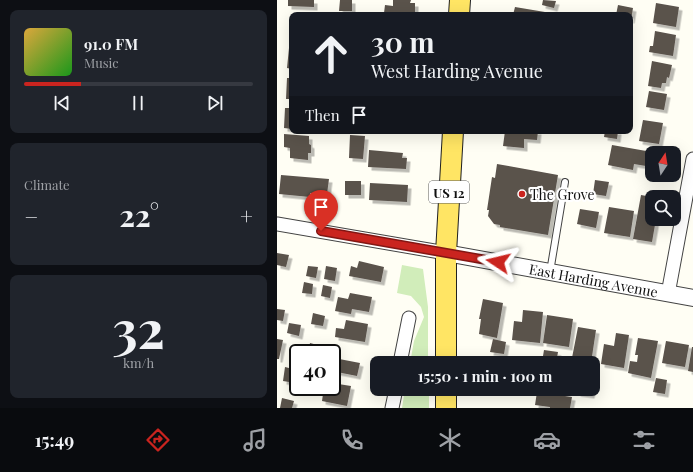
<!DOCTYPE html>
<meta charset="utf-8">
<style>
:root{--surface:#171b24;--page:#20242c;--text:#f1f3f6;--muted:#9ea1a6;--line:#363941;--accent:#ca241f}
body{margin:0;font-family:"Playfair Display",serif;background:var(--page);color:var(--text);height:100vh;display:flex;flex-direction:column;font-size:15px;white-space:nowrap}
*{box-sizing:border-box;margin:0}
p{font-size:13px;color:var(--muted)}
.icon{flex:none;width:22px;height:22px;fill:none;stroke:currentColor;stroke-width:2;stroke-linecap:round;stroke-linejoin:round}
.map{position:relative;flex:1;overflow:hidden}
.panel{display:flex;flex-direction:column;gap:10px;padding:10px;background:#0d0f14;width:277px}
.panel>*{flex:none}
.banner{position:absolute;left:12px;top:12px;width:344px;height:122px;border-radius:8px;box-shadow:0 4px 16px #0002;background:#171b24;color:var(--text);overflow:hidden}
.needle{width:26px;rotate:12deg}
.tools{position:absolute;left:368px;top:146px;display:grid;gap:8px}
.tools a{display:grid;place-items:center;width:36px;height:36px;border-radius:8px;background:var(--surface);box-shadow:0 4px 16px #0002;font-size:20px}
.speed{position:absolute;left:12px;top:344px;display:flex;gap:8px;font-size:20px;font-weight:700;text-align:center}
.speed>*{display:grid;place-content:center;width:52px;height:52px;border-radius:50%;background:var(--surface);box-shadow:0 4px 16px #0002;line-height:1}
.speed .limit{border:2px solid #111;border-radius:6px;background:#fff;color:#111}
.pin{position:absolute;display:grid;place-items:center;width:34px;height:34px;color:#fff;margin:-41px -17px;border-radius:50% 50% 50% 0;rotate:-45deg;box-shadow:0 0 4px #0007}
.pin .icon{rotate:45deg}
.me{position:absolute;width:44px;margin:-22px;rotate:280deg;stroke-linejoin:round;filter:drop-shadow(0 0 3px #0008)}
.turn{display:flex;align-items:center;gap:14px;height:84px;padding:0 16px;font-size:18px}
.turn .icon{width:52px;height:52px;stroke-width:2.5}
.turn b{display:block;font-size:28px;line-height:34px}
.then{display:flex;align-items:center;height:38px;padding:0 16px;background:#0003;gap:8px;font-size:15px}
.big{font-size:30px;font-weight:700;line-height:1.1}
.panel .card{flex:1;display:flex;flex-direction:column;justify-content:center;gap:6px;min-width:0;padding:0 14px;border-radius:8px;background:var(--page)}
.panel .dial{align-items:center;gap:0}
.dial b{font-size:52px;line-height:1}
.song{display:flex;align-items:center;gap:12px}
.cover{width:48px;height:48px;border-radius:6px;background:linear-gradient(135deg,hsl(40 70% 55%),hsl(120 70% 35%))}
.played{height:4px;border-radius:2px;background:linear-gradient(90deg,var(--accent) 25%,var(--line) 25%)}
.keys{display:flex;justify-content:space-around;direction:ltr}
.heat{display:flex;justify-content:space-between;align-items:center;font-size:22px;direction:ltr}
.trip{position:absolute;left:93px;top:356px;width:230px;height:40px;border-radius:8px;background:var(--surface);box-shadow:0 4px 16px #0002;font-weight:700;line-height:40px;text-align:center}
.tab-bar{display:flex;height:64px;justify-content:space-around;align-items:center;background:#090b0e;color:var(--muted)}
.tab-bar .icon{width:28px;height:28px}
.tab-bar .on{color:var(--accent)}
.tab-bar b{font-size:18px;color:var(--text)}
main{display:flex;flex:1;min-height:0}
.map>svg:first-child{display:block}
.green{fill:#d1edba}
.building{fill:#5a524c;filter:url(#shadow)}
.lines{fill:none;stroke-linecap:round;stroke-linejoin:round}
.service-casing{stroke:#434343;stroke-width:8}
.minor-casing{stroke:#434343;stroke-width:15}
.tertiary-casing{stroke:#434343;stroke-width:18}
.primary-casing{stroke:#212121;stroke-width:22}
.service{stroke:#fff;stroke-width:6}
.minor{stroke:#fff;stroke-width:13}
.tertiary{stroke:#fff;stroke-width:16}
.primary{stroke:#ffe564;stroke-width:20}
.route-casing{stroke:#831714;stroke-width:10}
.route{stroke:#ca241f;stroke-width:7}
.poi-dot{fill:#ca241f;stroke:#fff;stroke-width:1.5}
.labels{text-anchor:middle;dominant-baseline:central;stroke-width:4;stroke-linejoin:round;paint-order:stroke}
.shield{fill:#fff;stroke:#585858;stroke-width:1}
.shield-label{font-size:13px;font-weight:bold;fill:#101010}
.poi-label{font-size:14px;fill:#101010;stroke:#fff;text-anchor:start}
.street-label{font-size:14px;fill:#101010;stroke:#fff}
</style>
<main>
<section class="panel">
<div class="card">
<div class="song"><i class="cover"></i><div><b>91.0 FM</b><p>Music</p></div></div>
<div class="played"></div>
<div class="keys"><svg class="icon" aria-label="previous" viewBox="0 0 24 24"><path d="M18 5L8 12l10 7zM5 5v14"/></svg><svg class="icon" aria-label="pause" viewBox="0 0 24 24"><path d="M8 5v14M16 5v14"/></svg><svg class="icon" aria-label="next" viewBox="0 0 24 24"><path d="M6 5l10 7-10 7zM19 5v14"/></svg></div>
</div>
<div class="card"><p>Climate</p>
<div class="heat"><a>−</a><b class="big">22°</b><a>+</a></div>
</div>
<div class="card dial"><b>32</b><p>km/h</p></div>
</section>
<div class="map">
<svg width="416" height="408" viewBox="0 0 416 408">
<defs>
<filter id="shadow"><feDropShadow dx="3.5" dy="3.5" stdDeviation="0" flood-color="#0004"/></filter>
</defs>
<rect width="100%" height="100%" fill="#fffef4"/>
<path class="green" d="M125 265 146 269 151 307V363H133L137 341 147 317 144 307 134 296 120 293Z
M128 389H152V408H125Z"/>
<path class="building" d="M11 0H37V7L11 6Z
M63 0H75V11H62Z
M116 0H134L133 3H138V14L107 13 108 5 116 6Z
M266 0 279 1 277 8 265 5Z
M379 3 402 7 399 27 376 23Z
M341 5 356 8 354 20H353V15H339Z
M238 7 268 12 267 15H236Z
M378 31 399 35 396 56 372 52 373 46H376Z
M12 48H15V69L10 68Z
M375 61 395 65 392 78 390 77 389 83H385L384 88 371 86Z
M10 78H15V99H9Z
M372 91 390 94 387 110 369 107Z
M8 108H15V129L7 128Z
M366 120 386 123 382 144 362 141Z
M228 131 246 132V131H261L260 140 247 139V148L226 146Z
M328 131H341L340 139 327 137Z
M7 134 32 136V144L34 145V153H31V160L13 158V148L7 147Z
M73 135 88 136 86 159 72 158Z
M335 145 375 152V167L357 164 356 170 331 165Z
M92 150 126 153 125 158H130L129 169 91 167Z
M220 164 281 175 271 235 223 227V225L217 224 211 216 212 210H210L215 177 218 178Z
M4 175 52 179 50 194 33 193V197L2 194Z
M318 180 332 182 329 196 316 194Z
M68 181H84V195H68Z
M93 183 131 185 130 202 92 200Z
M364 195 375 197V219H379L375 242 356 239Z
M332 207 357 211 353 237 327 233Z
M303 209 322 212 319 228 300 224Z
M0 253 12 255 9 267 0 265Z
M82 261 107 267 104 282 72 276 74 266 80 268Z
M31 266 41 267 39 278 29 276Z
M49 266 60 268 58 281 47 279Z
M27 282 36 284 35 294 25 293Z
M46 285 55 287 53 298 44 296Z
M73 293 95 297 92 312 75 309 74 314 58 311 61 297 71 299Z
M206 299 226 303 220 338 202 334 204 319H202Z
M0 309 8 310 6 321 0 320Z
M246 310 266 312 263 343 235 340 237 321 245 322Z
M36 313 48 316 46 326 34 324Z
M270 315 296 319 292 347 266 343Z
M69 320 91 324 88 342 58 337 59 328 67 329Z
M12 323 24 325 22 336 10 333Z
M301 327 319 330 314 363H294Z
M339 333 352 335 347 368 324 364 327 344 337 346Z
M361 338 381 341 374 378 351 373 353 361 360 362 361 355H358Z
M0 339 6 340 2 359H0Z
M216 339 229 342 227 354 213 352Z
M389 341 412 345 408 367 385 363Z
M33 343 44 346 43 353H31Z
M415 347H416V372L411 371Z
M267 350 281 352 279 363 265 362Z
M57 358 83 363 80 376 55 371Z
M8 367 20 370 18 383 6 381Z
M379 378 390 380 388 394 376 392Z
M55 383 74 386 70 406 45 401 47 387H55Z
M301 389H315L314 395 300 393Z
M260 392 295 397 293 408H273V407L258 405Z
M5 398 17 401 15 408H3Z"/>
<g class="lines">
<defs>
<path id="service" d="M273 272 288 182"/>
<path id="minor" d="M0 224 169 253
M391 294 416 159
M123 363 132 318
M115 408 119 389"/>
<g id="tertiary">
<path id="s1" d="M169 253 416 298"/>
</g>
<path id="primary" d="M182 15 183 0
M169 363V253L176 131
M169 389V408"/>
</defs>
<use href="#service" class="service-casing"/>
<use href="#minor" class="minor-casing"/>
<use href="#tertiary" class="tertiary-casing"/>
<use href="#primary" class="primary-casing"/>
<use href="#service" class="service"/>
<use href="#minor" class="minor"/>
<use href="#tertiary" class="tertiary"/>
<use href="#primary" class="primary"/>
</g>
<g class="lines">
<defs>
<path id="route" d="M44 231 221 262"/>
</defs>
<use href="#route" class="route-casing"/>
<use href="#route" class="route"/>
</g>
<circle class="poi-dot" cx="245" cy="194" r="4"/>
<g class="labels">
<rect class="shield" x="152" y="181" width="40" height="22" rx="3"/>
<g class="shield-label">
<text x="172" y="192">US 12</text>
</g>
<g class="poi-label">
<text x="253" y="194">The Grove</text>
</g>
<g class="street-label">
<text stroke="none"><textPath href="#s1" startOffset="150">East Harding Avenue</textPath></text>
</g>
</g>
</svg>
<div class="tools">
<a><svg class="needle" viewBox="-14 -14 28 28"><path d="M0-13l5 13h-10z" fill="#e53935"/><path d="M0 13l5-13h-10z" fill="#9ea1a6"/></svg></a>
<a><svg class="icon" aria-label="search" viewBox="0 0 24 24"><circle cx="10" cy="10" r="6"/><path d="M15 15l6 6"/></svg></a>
</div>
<div class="speed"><div class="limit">40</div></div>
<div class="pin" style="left:44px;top:231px;background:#d93025"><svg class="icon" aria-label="arrive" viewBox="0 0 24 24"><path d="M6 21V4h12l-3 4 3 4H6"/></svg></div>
<svg class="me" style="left:221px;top:262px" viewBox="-20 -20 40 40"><path d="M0-17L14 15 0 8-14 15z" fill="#ca241f" stroke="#fff" stroke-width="4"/></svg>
<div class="trip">15:50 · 1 min · 100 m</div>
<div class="banner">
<div class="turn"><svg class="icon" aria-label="ahead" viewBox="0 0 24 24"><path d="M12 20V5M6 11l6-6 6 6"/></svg><div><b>30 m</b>West Harding Avenue</div></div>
<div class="then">Then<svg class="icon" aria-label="arrive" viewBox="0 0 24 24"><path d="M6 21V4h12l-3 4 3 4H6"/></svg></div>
</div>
</div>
</main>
<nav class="tab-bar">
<b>15:49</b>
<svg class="icon on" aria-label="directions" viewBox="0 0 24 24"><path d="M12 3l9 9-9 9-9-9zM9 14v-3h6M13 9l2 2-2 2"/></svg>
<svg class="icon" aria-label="music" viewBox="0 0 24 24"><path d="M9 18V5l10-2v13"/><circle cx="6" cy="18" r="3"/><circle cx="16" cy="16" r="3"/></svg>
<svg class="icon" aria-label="phone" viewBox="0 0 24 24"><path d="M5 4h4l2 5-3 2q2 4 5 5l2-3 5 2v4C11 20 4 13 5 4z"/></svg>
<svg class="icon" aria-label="climate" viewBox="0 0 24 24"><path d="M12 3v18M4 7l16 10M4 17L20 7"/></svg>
<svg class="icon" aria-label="car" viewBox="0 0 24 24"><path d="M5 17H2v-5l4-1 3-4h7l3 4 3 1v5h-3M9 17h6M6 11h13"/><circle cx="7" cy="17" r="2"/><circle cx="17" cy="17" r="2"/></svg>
<svg class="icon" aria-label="filters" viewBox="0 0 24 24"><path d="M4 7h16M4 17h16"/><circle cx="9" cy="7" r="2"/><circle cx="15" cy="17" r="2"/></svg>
</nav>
